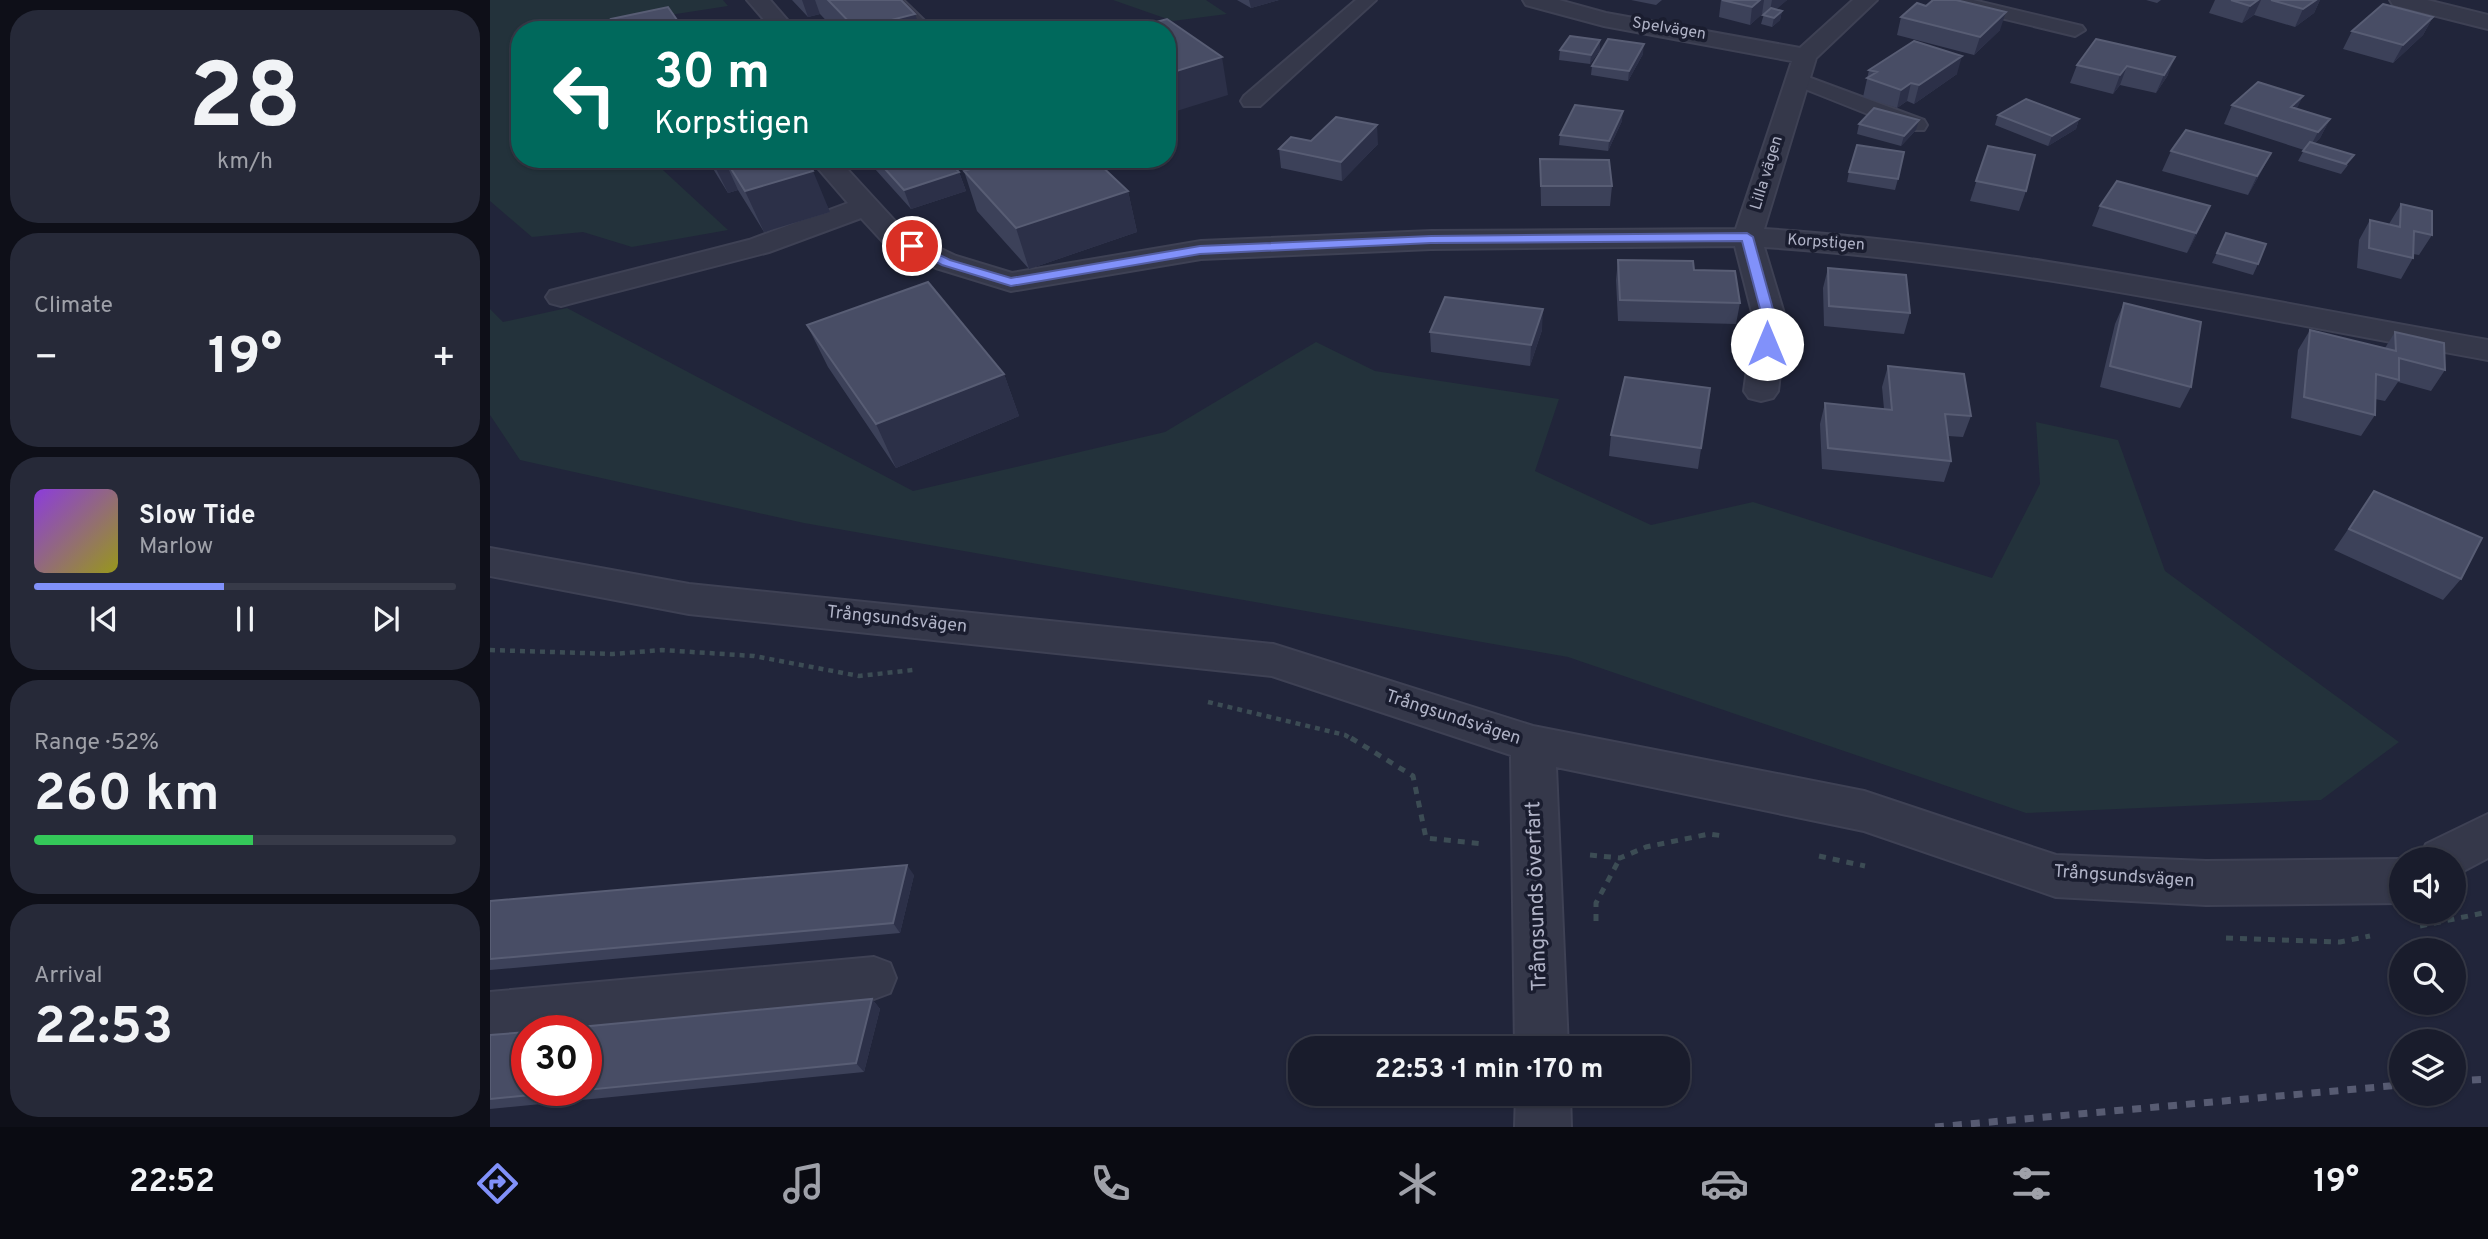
<!DOCTYPE html>
<meta charset="utf-8">
<style>
:root{--surface:#191c2c;--page:#262938;--text:#f1f3f6;--muted:#9fa1a9;--line:#373a48;--accent:#8191fa}
body{margin:0;font-family:Overpass,sans-serif;background:var(--page);color:var(--text);height:100vh;display:flex;flex-direction:column;font-size:26px;white-space:nowrap}
*{box-sizing:border-box;margin:0}
p{font-size:23px;color:var(--muted)}
.icon{flex:none;width:38px;height:38px;fill:none;stroke:currentColor;stroke-width:2;stroke-linecap:round;stroke-linejoin:round}
.map{position:relative;flex:1;overflow:hidden}
.panel{display:flex;flex-direction:column;gap:10px;padding:10px;background:#0e0f18;width:490px}
.panel>*{flex:none}
.banner{position:absolute;left:21px;top:21px;width:665px;height:147px;border-radius:28px;box-shadow:0 2px 5px #0004,0 0 0 2px var(--line);background:#00695c;color:#fff;overflow:hidden}
.buttons{position:absolute;left:1899px;top:847px;display:grid;gap:14px}
.buttons a{display:grid;place-items:center;width:77px;height:77px;border-radius:50%;background:var(--surface);box-shadow:0 2px 5px #0004,0 0 0 2px var(--line);font-size:35px}
.speed{position:absolute;left:21px;top:1015px;display:flex;gap:14px;font-size:35px;font-weight:700;text-align:center}
.speed>*{display:grid;place-content:center;width:91px;height:91px;border-radius:50%;background:var(--surface);box-shadow:0 2px 5px #0004,0 0 0 2px var(--line);line-height:1}
.speed .limit{border:10px solid #d22;background:#fff;color:#111}
.pin{position:absolute;display:grid;place-items:center;width:60px;height:60px;color:#fff;margin:-30px;border:4px solid #fff;border-radius:50%;box-shadow:0 2px 7px #0007}
.me{position:absolute;width:77px;margin:-38px;rotate:0deg;stroke-linejoin:round;filter:drop-shadow(0 0 5px #0008)}
.turn{display:flex;align-items:center;gap:24px;height:147px;padding:0 28px;font-size:32px}
.turn .icon{width:91px;height:91px;stroke-width:2.5}
.turn b{display:block;font-size:49px;line-height:60px}
.big{font-size:52px;font-weight:700;line-height:1.1}
.panel .card{flex:1;display:flex;flex-direction:column;justify-content:center;gap:10px;min-width:0;padding:0 24px;border-radius:28px;background:var(--page)}
.panel .dial{align-items:center;gap:0}
.dial b{font-size:91px;line-height:1}
.song{display:flex;align-items:center;gap:21px}
.cover{width:84px;height:84px;border-radius:10px;background:linear-gradient(135deg,hsl(270 70% 55%),hsl(60 70% 35%))}
.played{height:7px;border-radius:4px;background:linear-gradient(90deg,var(--accent) 45%,var(--line) 45%)}
.keys{display:flex;justify-content:space-around;direction:ltr}
.heat{display:flex;justify-content:space-between;align-items:center;font-size:38px;direction:ltr}
.charge{height:10px;border-radius:5px;background:linear-gradient(90deg,#34c759 52%,var(--line) 0)}
.trip{position:absolute;left:798px;top:1036px;width:402px;height:70px;border-radius:28px;background:var(--surface);box-shadow:0 2px 5px #0004,0 0 0 2px var(--line);font-weight:700;line-height:70px;text-align:center}
.tabs{display:flex;height:112px;justify-content:space-around;align-items:center;background:#0a0b12;color:var(--muted)}
.tabs .icon{width:49px;height:49px}
.tabs .active{color:var(--accent)}
.tabs b{font-size:32px;color:var(--text)}
main{display:flex;flex:1;min-height:0}
.map>svg:first-child{display:block}
.green{fill:#23323b}
.lines{fill:none;stroke-linecap:round;stroke-linejoin:round}
.service-casing{stroke:#3e4154;stroke-width:4}
.minor-casing{stroke:#3e4154;stroke-width:4}
.path-far1{stroke:#3c4c54;stroke-width:4.5;stroke-dasharray:5 5;stroke-linecap:butt}
.path{stroke:#3c4c54;stroke-width:5;stroke-dasharray:7 7;stroke-linecap:butt}
.service{fill:#35384a;fill-rule:evenodd}
.minor{fill:#35384a;fill-rule:evenodd}
.rail{stroke:#575b72;stroke-width:7;stroke-dasharray:9 9;stroke-linecap:butt}
.wall{fill:#3c4159}
.shaded-wall{fill:#2c3048}
.building{fill:#484d65;stroke:#585d74;stroke-width:2}
.route{fill:#8191fa;stroke:#545ea2;stroke-width:2}
.labels{text-anchor:middle;dominant-baseline:central;stroke-width:7;stroke-linejoin:round;paint-order:stroke}
.far-street-label{font-size:16px;fill:#b0b3c7;stroke:#1a1d2f}
.street-label{font-size:18px;fill:#b0b3c7;stroke:#1a1d2f}
.near-street-label{font-size:21px;fill:#b0b3c7;stroke:#1a1d2f}
</style>
<main>
<section class="panel">
<div class="card dial"><b>28</b><p>km/h</p></div>
<div class="card"><p>Climate</p>
<div class="heat"><a>−</a><b class="big">19°</b><a>+</a></div>
</div>
<div class="card">
<div class="song"><i class="cover"></i><div><b>Slow Tide</b><p>Marlow</p></div></div>
<div class="played"></div>
<div class="keys"><svg class="icon" aria-label="previous" viewBox="0 0 24 24"><path d="M18 5L8 12l10 7zM5 5v14"/></svg><svg class="icon" aria-label="pause" viewBox="0 0 24 24"><path d="M8 5v14M16 5v14"/></svg><svg class="icon" aria-label="next" viewBox="0 0 24 24"><path d="M6 5l10 7-10 7zM19 5v14"/></svg></div>
</div>
<div class="card"><p>Range · 52%</p><b class="big">260 km</b><div class="charge"></div></div>
<div class="card"><p>Arrival</p><b class="big">22:53</b></div>
</section>
<div class="map">
<svg width="1998" height="1127" viewBox="0 0 1998 1127">
<rect width="100%" height="100%" fill="#21253a"/>
<path class="green" d="M0 0H233L238 6 160 18 145 30H30V159H161L238 230 142 247 93 232 42 237 0 201Z
M623 0H716L737 14 683 21Z
M77 308 423 491 675 432 826 342 885 371 1069 399 1045 471 1161 525 1263 502 1502 578 1550 484 1546 422 1628 440 1675 571 1909 742 1831 800 1536 813 1078 657 314 523 30 460 0 415V309L13 322Z"/>
<g class="lines">
<defs>
<path id="service" d="M866 0H886L770 106H754L751 101 754 96Z
M1451 0H1483L1592 26 1595 30 1585 36 1453 4Z
M1307 73 1434 120 1437 125 1434 130H1418L1300 83 1297 79 1300 75Z
M384 957 400 963 406 978 400 993 384 999 0 1036V992Z"/>
<path id="minor" d="M257 0H280L306 30H283Z
M389 0H413L444 30H420Z
M1033 0H1069L1116 13 1310 48 1363 0H1387L1326 58 1274 229C1517 245 1758 298 1998 340V360C1758 317 1518 263 1274 247L1296 320 1288 391 1283 398 1271 401 1259 398 1254 391 1264 320 1245 246 941 249 711 259 521 291 446 268 395 244 371 218 279 252 82 303 71 306 60 303 56 297 60 291 259 240 358 203 320 159H348L415 232 466 256 522 273 711 241 941 231 1246 229 1302 61 1114 26 1036 5Z
M1900 0H1937L1998 15V29L1903 5Z
M0 548 199 584 783 644 1043 726 1374 791 1566 855 1716 861 1911 859V903L1716 905 1566 897 1374 831 1066 767 1078 1048H1025L1021 755 782 676 199 614 0 576Z
M1998 814V858L1964 876V859H1929L1936 844Z
M1026 1094H1080L1081 1127H1025Z"/>
</defs>
<use href="#service" class="service-casing"/>
<use href="#minor" class="minor-casing"/>
<path class="path-far1" d="M0 650 123 654 172 650 264 656 369 676 423 670
M718 702 855 735 863 740"/>
<path class="path" d="M861 738 923 776 936 838 994 844
M1100 855 1130 858 1156 847 1219 834 1234 836
M1329 856 1375 866
M1106 921V903L1130 858
M1930 926 1998 912
M1736 938 1850 942 1880 936"/>
<use href="#service" class="service"/>
<use href="#minor" class="minor"/>
<path class="rail" d="M1964 1081 1998 1079
M1445 1127 1911 1085"/>
</g>
<path class="wall" d="M302 0H411L431 30H345L330 14 318 17Z
M747 0H789L761 8Z
M1141 0H1172L1166 5Z
M1231 0H1297L1286 9 1292 11 1290 20 1282 27 1271 24 1274 14H1272L1260 25 1229 17Z
M1656 0H1671L1667 3Z
M1725 0H1830L1824 13 1805 27 1764 15 1752 23 1719 13Z
M1411 17 1510 30 1484 55 1407 35Z
M1943 17 1933 35 1903 63 1853 49 1862 31Z
M1606 39 1678 75 1666 93 1630 85 1623 94 1580 83 1587 65Z
M1110 40V50L1100 64 1069 60 1070 50Z
M1153 54 1138 81 1101 75 1102 66Z
M1379 70 1467 74 1424 104 1417 101 1407 108 1373 97Z
M1742 105 1807 109 1840 119 1830 138 1825 143 1858 165 1851 174 1808 161 1814 150 1734 124Z
M1508 115 1589 119 1586 129 1558 146 1505 125Z
M1132 121 1118 151 1069 145 1070 135Z
M1369 124 1426 130 1411 146 1367 134Z
M821 141 888 144 852 181 791 168 789 149Z
M1498 146 1536 191 1529 211 1480 201Z
M1681 151 1781 153 1771 172 1758 195 1672 171Z
M217 159H314L340 212 274 232 248 190 238 193Z
M376 159H457L469 172 476 191 421 209Z
M1050 159 1122 186 1120 206H1051Z
M474 171 638 191 647 232 539 269 487 211Z
M1359 172 1408 179 1405 190 1357 182Z
M1911 204 1942 235 1929 255 1923 254V258L1911 279 1867 268 1869 240 1880 220 1899 224Z
M1610 206 1711 226 1697 253 1602 226Z
M1736 233 1768 264 1763 275 1722 263Z
M1128 260 1204 270 1250 303 1246 324 1128 321 1126 280Z
M1338 268 1420 313 1414 334 1334 326 1333 288Z
M1634 303 1701 387 1690 408 1610 387 1625 324Z
M317 325 514 374 529 416 406 468 338 367Z
M1052 330 1040 366 941 352 940 332Z
M1820 330 1895 348 1905 332 1955 370 1941 391 1908 382 1895 401 1885 399V415L1871 436 1801 418 1808 350Z
M1398 366 1481 416 1473 437 1458 436 1461 461 1454 482 1332 469 1330 424 1335 403 1394 409 1392 387Z
M1220 388 1208 469 1119 456 1121 435Z
M1884 491 1971 579 1953 600 1844 550Z
M424 875 410 933 0 970V901Z
M382 999 390 1009 374 1072 0 1109V1035Z"/>
<path class="shaded-wall" d="M312 0H325L330 14 318 17Z
M759 0H789L761 8Z
M1270 0H1274L1272 14 1260 25 1262 7Z
M1282 0H1297L1279 16Z
M1768 0H1771L1764 15 1752 23 1760 6Z
M1826 0H1830L1824 13 1805 27 1813 9Z
M1292 11 1290 20 1282 27 1284 18Z
M1516 12 1510 30 1484 55 1490 37Z
M425 14 431 30H367L366 29Z
M1943 17 1933 35 1903 63 1913 45Z
M1110 40V50L1100 64 1101 55Z
M1154 44 1153 54 1138 81 1139 71Z
M1472 56 1467 74 1424 104 1429 85Z
M732 57 738 95 677 114V74Z
M1685 57 1678 75 1666 93 1674 75Z
M1637 66 1630 85 1623 94 1630 75Z
M1421 83 1417 101 1407 108 1411 90Z
M1813 96 1804 115 1801 107Z
M1133 111 1132 121 1118 151 1119 141Z
M1589 119 1586 129 1558 146 1562 136Z
M1840 119 1830 138 1818 151 1828 132Z
M1429 120 1426 130 1411 146 1414 136Z
M887 125 888 144 852 181 851 162Z
M1781 153 1771 172 1758 195 1767 176Z
M221 159H234L248 190 238 193Z
M323 171 340 212 274 232 255 191Z
M469 172 476 191 421 209 414 190Z
M638 191 647 232 539 269 526 228Z
M1720 206 1711 226 1697 253 1706 233Z
M1053 309 1052 330 1040 366 1041 345Z
M514 374 529 416 406 468 386 424Z
M417 865 424 875 410 933 403 923Z
M382 999 390 1009 374 1072 366 1063Z"/>
<path class="building" d="M338 0H411L425 14 366 29Z
M1232 0H1270L1262 7Z
M1443 0H1466L1516 12 1490 37 1411 17 1427 3 1436 6Z
M1741 0H1768L1760 6Z
M1781 0H1826L1813 9Z
M1893 4 1943 17 1913 45 1862 31Z
M178 7 194 30H127L121 19Z
M1281 8 1292 11 1284 18 1273 15Z
M677 19 732 57 677 74V30H637Z
M1080 36 1110 40 1101 55 1070 50Z
M1118 39 1154 44 1139 71 1102 66Z
M1606 39 1685 57 1674 75 1637 66 1630 75 1587 65Z
M1424 41 1472 56 1429 85 1421 83 1411 90 1377 78 1387 72 1379 70Z
M1768 82 1813 96 1801 107 1840 119 1828 132 1742 105Z
M1536 99 1589 119 1562 136 1508 115Z
M1085 105 1133 111 1119 141 1070 135Z
M1384 108 1429 120 1414 136 1369 124Z
M846 117 887 125 851 162 789 149 801 137 821 141Z
M1696 130 1781 153 1767 176 1681 151Z
M1820 142 1864 155 1856 164 1813 151Z
M1367 145 1414 152 1408 179 1359 172Z
M1498 146 1545 155 1536 191 1486 181Z
M235 159H314L323 171 255 191Z
M386 159H457L469 172 414 190Z
M512 159H604L638 191 526 228 474 171Z
M1050 159 1119 160 1122 186H1051Z
M1627 181 1720 206 1706 233 1610 206Z
M1911 204 1942 211V235L1924 231 1923 258 1879 248 1880 220 1910 227Z
M1736 233 1776 244 1768 264 1727 253Z
M1128 260 1203 261 1204 270 1245 271 1250 303 1130 300Z
M1338 268 1416 275 1420 313 1339 306Z
M438 282 514 374 386 424 317 325Z
M955 297 1053 309 1041 345 940 332Z
M1634 303 1711 322 1701 387 1620 366Z
M1820 330 1906 351 1905 332 1954 343 1955 370 1909 358V380L1886 374 1885 415 1814 397Z
M1398 366 1474 374 1481 416 1455 414 1461 461 1338 448 1335 403 1402 410Z
M1135 377 1220 388 1211 448 1121 435Z
M1884 491 1992 538 1971 579 1859 529Z
M417 865 403 923 0 959V901Z
M382 999 366 1063 96 1090V1031H48Z
M37 1032V1090H91L0 1099V1035Z"/>
<path class="route" d="M1257 233 1263 237 1286 320 1283 344 1277 348 1270 344 1273 320 1252 241 941 243 710 254 521 286 452 265 416 246 427 244 460 260 521 278 710 246 941 236Z"/>
<g class="labels">
<g class="far-street-label">
<text transform="translate(1179 29) rotate(9)">Spelvägen</text>
<text transform="translate(1277 173) rotate(-73)">Lilla vägen</text>
<text transform="translate(1336 243) rotate(4)">Korpstigen</text>
</g>
<g class="street-label">
<text transform="translate(407 620) rotate(6)">Trångsundsvägen</text>
<text transform="translate(963 718) rotate(18)">Trångsundsvägen</text>
<text transform="translate(1634 877) rotate(4)">Trångsundsvägen</text>
</g>
<g class="near-street-label">
<text transform="translate(1047 896) rotate(-92)">Trångsunds överfart</text>
</g>
</g>
</svg>
<div class="buttons">
<a><svg class="icon" aria-label="sound" viewBox="0 0 24 24"><path d="M4 9h4l5-4v14l-5-4H4zM17 9q2 3 0 6"/></svg></a>
<a><svg class="icon" aria-label="search" viewBox="0 0 24 24"><circle cx="10" cy="10" r="6"/><path d="M15 15l6 6"/></svg></a>
<a><svg class="icon" aria-label="layers" viewBox="0 0 24 24"><path d="M12 4l9 5-9 5-9-5zM3 14l9 5 9-5"/></svg></a>
</div>
<div class="speed"><div class="limit">30</div></div>
<div class="pin" style="left:422px;top:246px;background:#d93025"><svg class="icon" aria-label="arrive" viewBox="0 0 24 24"><path d="M6 21V4h12l-3 4 3 4H6"/></svg></div>
<svg class="me" style="left:1277px;top:344px" viewBox="-20 -20 40 40"><circle r="19" fill="#fff"/><path d="M0-13L10 11 0 6-10 11z" fill="#8191fa"/></svg>
<div class="trip">22:53 · 1 min · 170 m</div>
<div class="banner">
<div class="turn"><svg class="icon" aria-label="left" viewBox="0 0 24 24"><path d="M17 20v-9H6M10 6l-5 5 5 5"/></svg><div><b>30 m</b>Korpstigen</div></div>
</div>
</div>
</main>
<nav class="tabs">
<b>22:52</b>
<svg class="icon active" aria-label="directions" viewBox="0 0 24 24"><path d="M12 3l9 9-9 9-9-9zM9 14v-3h6M13 9l2 2-2 2"/></svg>
<svg class="icon" aria-label="music" viewBox="0 0 24 24"><path d="M9 18V5l10-2v13"/><circle cx="6" cy="18" r="3"/><circle cx="16" cy="16" r="3"/></svg>
<svg class="icon" aria-label="phone" viewBox="0 0 24 24"><path d="M5 4h4l2 5-3 2q2 4 5 5l2-3 5 2v4C11 20 4 13 5 4z"/></svg>
<svg class="icon" aria-label="climate" viewBox="0 0 24 24"><path d="M12 3v18M4 7l16 10M4 17L20 7"/></svg>
<svg class="icon" aria-label="car" viewBox="0 0 24 24"><path d="M5 17H2v-5l4-1 3-4h7l3 4 3 1v5h-3M9 17h6M6 11h13"/><circle cx="7" cy="17" r="2"/><circle cx="17" cy="17" r="2"/></svg>
<svg class="icon" aria-label="filters" viewBox="0 0 24 24"><path d="M4 7h16M4 17h16"/><circle cx="9" cy="7" r="2"/><circle cx="15" cy="17" r="2"/></svg>
<b>19°</b>
</nav>
